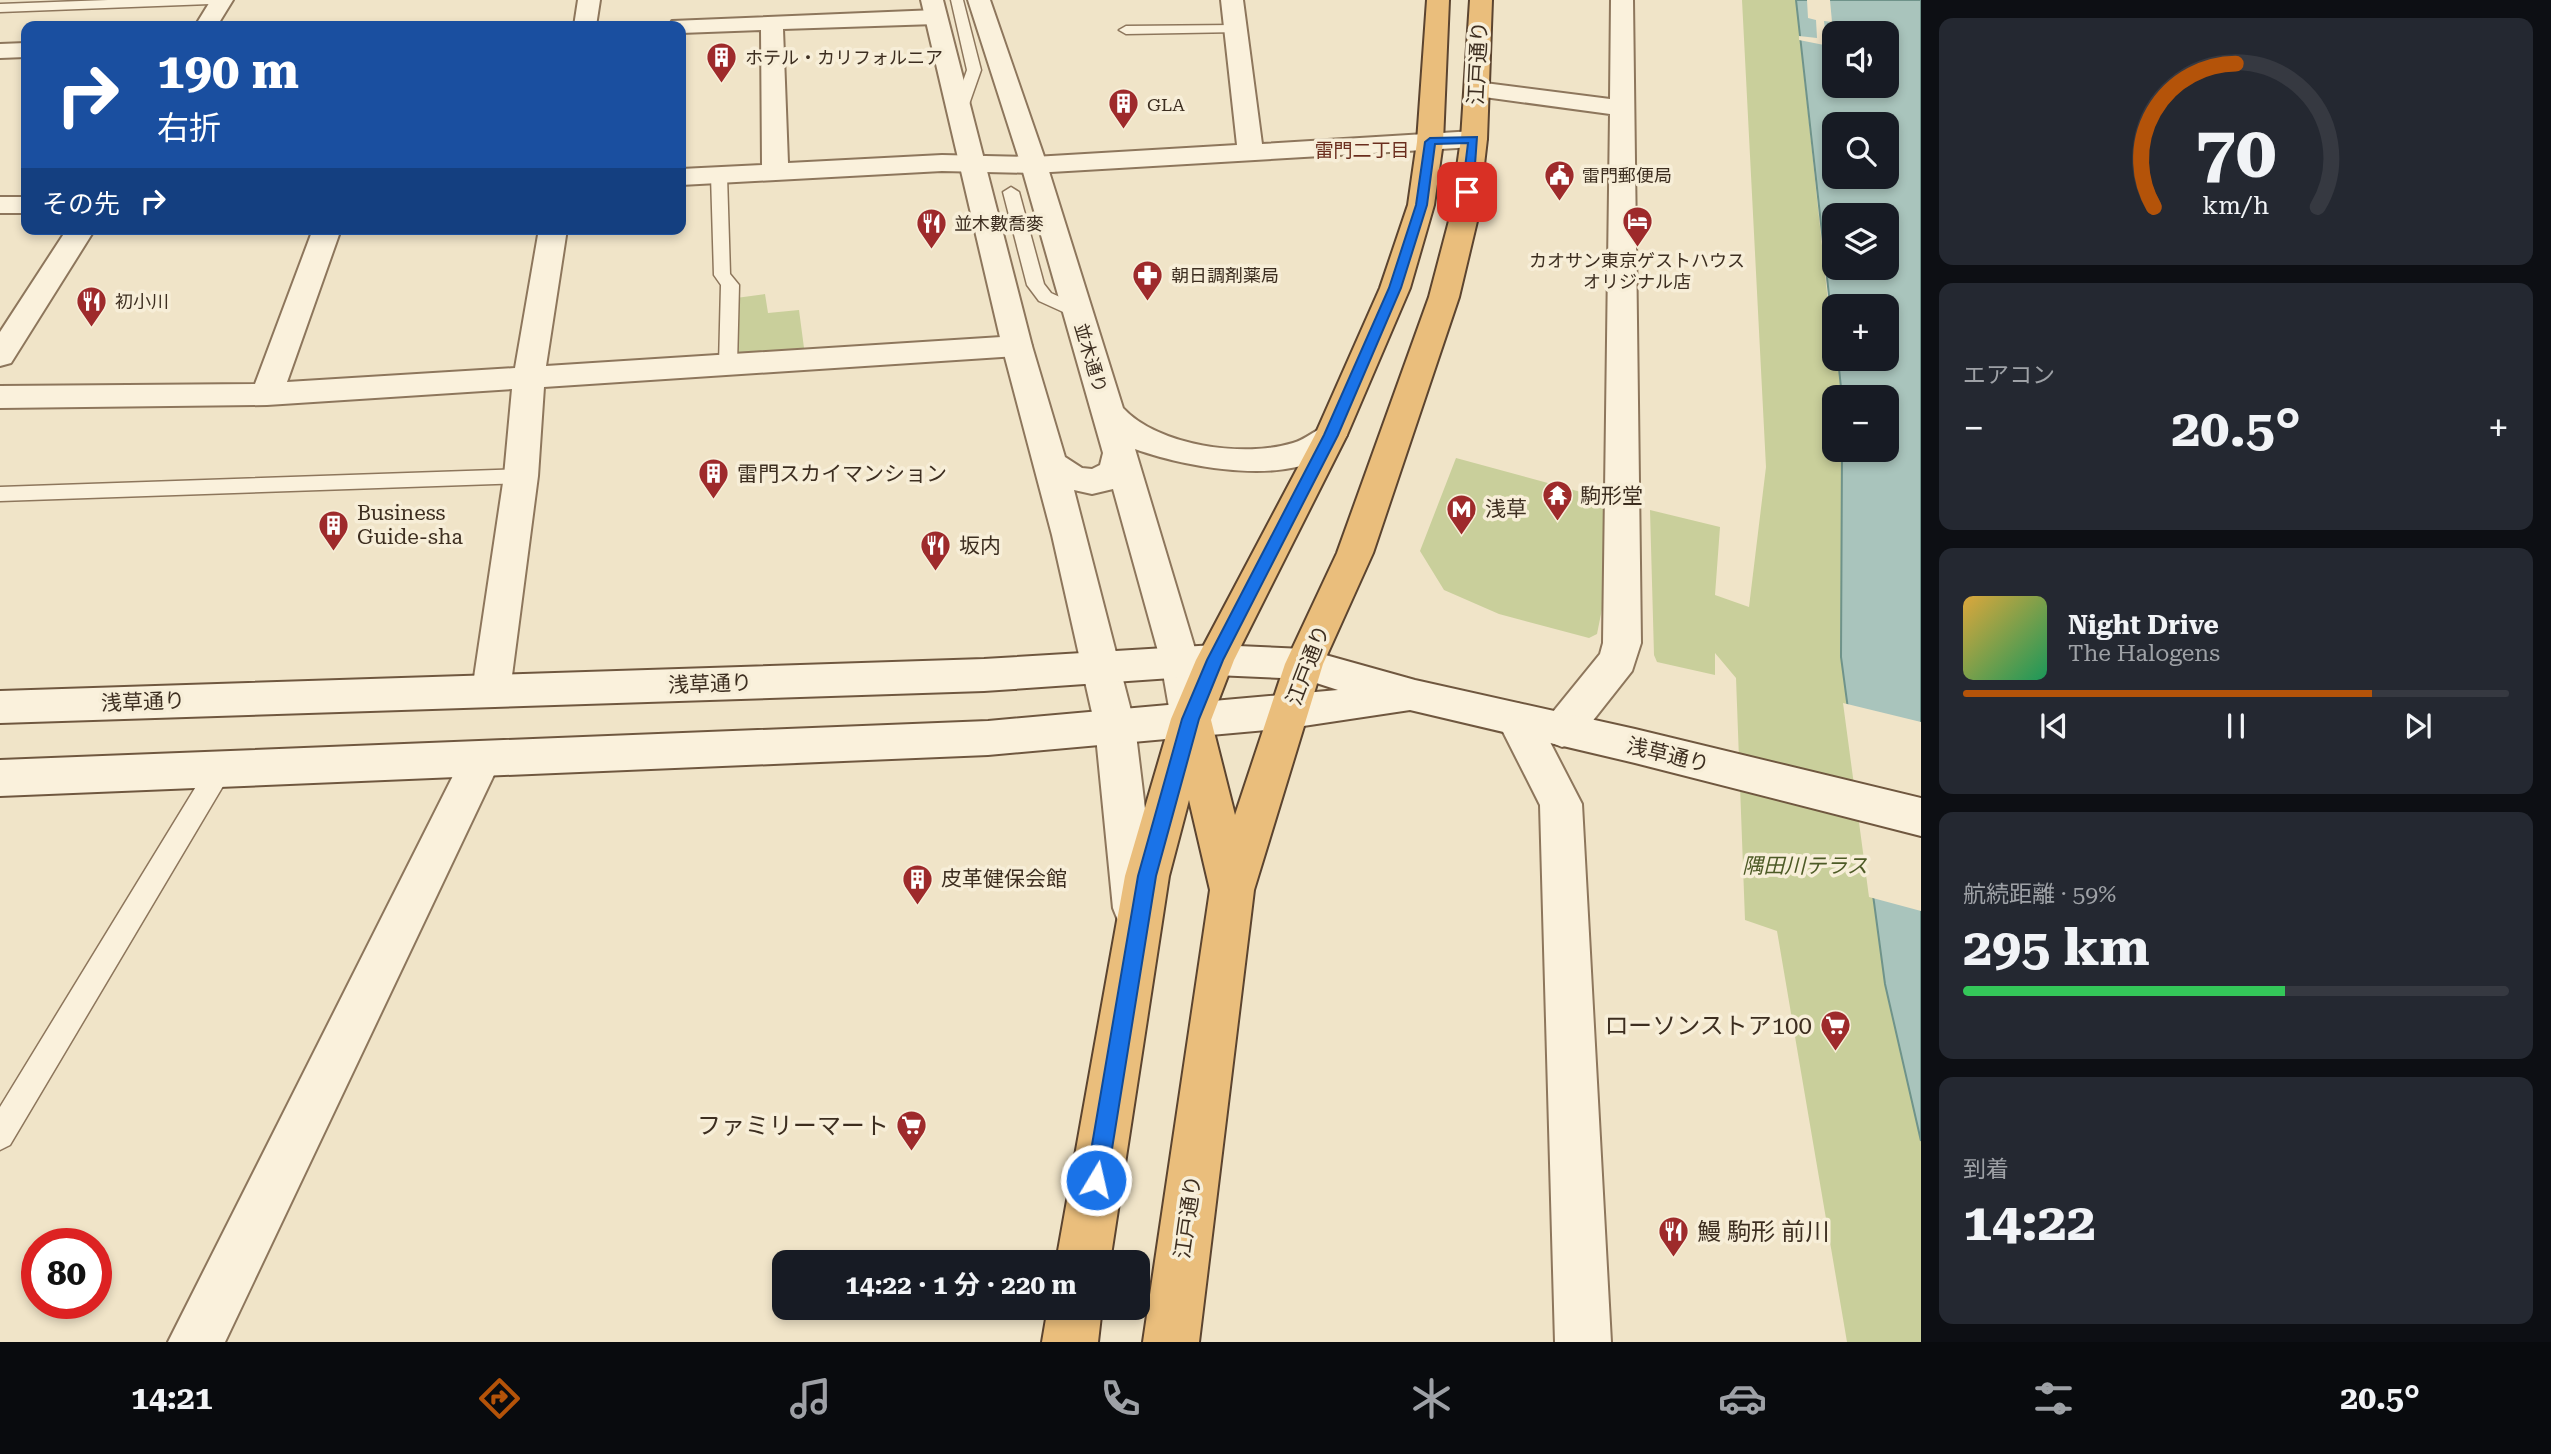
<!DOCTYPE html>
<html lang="ja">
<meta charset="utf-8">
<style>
:root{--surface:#171b24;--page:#242831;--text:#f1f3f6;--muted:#9ea1a6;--line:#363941;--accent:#b45309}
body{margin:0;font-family:"Roboto Serif","Noto Sans JP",serif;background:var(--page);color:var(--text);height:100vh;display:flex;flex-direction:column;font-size:26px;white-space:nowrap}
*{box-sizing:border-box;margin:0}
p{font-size:23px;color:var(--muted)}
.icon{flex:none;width:38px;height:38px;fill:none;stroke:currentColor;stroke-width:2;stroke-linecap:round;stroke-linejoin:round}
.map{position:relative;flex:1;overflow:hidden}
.drawer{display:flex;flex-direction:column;gap:18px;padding:18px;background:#0d0f14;width:630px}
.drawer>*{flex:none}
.hud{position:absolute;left:21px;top:21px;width:665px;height:214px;border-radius:14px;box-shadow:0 4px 10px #0003;background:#1a4fa0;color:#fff;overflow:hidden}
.tools{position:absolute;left:1822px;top:21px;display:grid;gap:14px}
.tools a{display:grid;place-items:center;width:77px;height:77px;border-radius:14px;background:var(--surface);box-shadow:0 4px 10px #0003;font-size:35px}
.speed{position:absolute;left:21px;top:1228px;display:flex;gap:14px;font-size:35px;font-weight:700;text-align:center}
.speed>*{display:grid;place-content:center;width:91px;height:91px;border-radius:50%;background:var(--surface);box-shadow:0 4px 10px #0003;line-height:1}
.speed .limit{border:10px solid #d22;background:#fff;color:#111}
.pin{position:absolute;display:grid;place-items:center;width:60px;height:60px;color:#fff;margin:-30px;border-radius:14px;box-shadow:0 4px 10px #0006}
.me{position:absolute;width:77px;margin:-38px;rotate:9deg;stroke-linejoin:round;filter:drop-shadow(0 0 5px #0008)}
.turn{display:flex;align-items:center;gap:24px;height:147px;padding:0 21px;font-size:32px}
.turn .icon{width:91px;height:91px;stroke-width:2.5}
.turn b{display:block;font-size:49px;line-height:60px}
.then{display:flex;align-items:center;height:66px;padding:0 21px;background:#0003;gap:14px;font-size:26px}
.big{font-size:52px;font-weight:700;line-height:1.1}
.drawer .tile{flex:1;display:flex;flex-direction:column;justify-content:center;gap:10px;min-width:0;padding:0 24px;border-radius:14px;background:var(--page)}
.drawer .dial{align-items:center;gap:0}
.dial svg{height:182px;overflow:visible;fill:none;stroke:var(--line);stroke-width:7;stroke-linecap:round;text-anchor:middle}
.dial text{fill:var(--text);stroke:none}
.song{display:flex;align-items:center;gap:21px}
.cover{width:84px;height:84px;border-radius:10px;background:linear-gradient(135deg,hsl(40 70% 55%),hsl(150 70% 35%))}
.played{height:7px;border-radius:4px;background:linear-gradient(90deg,var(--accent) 75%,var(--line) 75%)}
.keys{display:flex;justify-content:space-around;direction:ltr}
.heat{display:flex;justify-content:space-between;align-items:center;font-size:38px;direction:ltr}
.charge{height:10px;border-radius:5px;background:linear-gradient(90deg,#34c759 59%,var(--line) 0)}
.trip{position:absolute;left:772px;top:1250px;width:378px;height:70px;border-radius:14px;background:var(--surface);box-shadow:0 4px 10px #0003;font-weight:700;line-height:70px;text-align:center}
.tab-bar{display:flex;height:112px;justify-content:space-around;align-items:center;background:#090b0e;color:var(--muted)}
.tab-bar .icon{width:49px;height:49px}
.tab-bar .selected{color:var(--accent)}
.tab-bar b{font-size:32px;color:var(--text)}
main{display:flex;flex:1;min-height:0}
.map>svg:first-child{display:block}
.green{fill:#c9cf9b}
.water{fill:#a9c4bc;stroke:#6f938a;stroke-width:2;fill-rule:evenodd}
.pier{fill:#f0e4c8}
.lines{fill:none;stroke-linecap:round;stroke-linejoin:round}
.service-casing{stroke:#8d765c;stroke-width:3}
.minor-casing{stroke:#8d765c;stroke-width:4}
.tertiary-casing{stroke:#8d765c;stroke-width:4}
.secondary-casing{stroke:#6f573f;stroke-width:4}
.trunk-casing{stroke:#5b4430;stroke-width:4}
.service{fill:#faf1dc;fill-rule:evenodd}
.minor{fill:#faf1dc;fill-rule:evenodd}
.tertiary{fill:#faf1dc;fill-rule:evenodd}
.secondary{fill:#faf1dc;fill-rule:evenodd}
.trunk{fill:#eabe7c;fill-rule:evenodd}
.route{fill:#1a73e8;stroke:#114b97;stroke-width:2}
.labels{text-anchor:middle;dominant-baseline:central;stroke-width:7;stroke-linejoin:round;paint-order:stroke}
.far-poi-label{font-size:18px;fill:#3d2e20;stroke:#f7eed8;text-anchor:start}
.far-street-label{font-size:18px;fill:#3d2e20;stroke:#f7eed8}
.far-neighbourhood-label{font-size:19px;fill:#6b2e1e;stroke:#f7eed8}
.street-label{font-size:21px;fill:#3d2e20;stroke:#f7eed8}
.poi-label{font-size:21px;fill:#3d2e20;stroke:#f7eed8;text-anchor:start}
.park-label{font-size:21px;font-style:italic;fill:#4d5a26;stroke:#f7eed8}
.near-poi-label{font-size:24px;fill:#3d2e20;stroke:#f7eed8;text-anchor:end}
</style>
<main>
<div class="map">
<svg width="1921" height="1342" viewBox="0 0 1921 1342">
<rect width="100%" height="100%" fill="#f0e4c8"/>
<path class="green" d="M1742 0H1796L1834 359H1838L1842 397H1834V450H1842L1841 657 1885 984 1921 1141V1342H1847L1777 931 1745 920 1736 678 1715 653V675L1657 662 1654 655 1650 510 1720 527 1715 595 1749 607 1766 467Z
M765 294 768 313 799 310 804 348 734 354 736 298Z
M1456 458 1614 501 1607 584 1597 634 1589 638 1499 614 1444 590 1420 551Z"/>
<path class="water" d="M1796 0H1921V1141L1885 984 1841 657 1842 450H1886V397H1842L1838 359H1886V306H1834V340ZM1834 33H1886V86H1834ZM1834 124H1886V177H1834ZM1834 215H1886V268H1834Z"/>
<path class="pier" d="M1807 0H1830L1832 22 1824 21 1826 38 1834 39V47L1799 40V36L1817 38 1816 20 1808 18Z
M1843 703 1921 722V911L1869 897Z"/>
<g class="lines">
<defs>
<path id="service" d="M108 0H216L210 4 0 12V4Z
M951 0H963L981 70 967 110 960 114 953 110 967 70Z
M1235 25 1240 26V32L1126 34 1119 30 1126 26Z
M719 170 727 175 730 274 739 285 737 365 728 371 719 365 721 285 714 275 711 175Z
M1011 187 1019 192 1044 284 1051 293 1084 308 1087 312 1084 316H1072L1039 301 1027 285 1003 192Z
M521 469 528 471 531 476 528 481 521 483 0 501V487Z
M220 759 229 762 232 769 229 776 10 1145 0 1150V1107L211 762Z"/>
<path id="minor" d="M578 0H600L596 26H574Z
M1221 0H1243L1262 144 1474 131 1483 134 1487 139 1483 144 1474 147 1034 173 942 171 681 185V169L762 165 761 30 681 33V26H669L672 21 936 10 944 12 947 17 944 22 936 24 783 29 788 163 942 155 1034 157 1237 145Z
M1611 0H1633L1641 643 1632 671 1576 742 1562 747 1550 742 1582 804 1611 1342H1555L1540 805 1497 720 1503 708 1517 703 1531 708 1542 729 1548 718 1600 654 1603 643 1610 114 1477 96 1468 94 1465 89 1468 84 1477 82 1610 99Z
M26 43V57L0 58V44Z
M0 197H26V213H0Z
M313 229H341L287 382 515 368 539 229H567L546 366 1017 336 1028 339 1032 346 1028 353 1017 356 544 387 538 476 510 691 505 702 491 707 477 702 472 691 504 476 512 389 267 405 0 408V386L255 384Z
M482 741 496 746 502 758 225 1342H168L468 746Z"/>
<path id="tertiary" d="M211 0H233L217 26H195Z
M921 0H943L1032 346 1065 457 1082 468 1092 469 1100 465 1103 453 1021 165 968 0H990L1047 165 1123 408C1158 446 1244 458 1293 443 1307 439 1317 428 1331 424L1343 427 1347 435C1312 493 1187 468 1135 449L1199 662 1211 719 1205 731 1191 736 1177 731 1171 719 1161 662 1113 489 1092 494 1074 490 1135 726 1157 908 1151 923 1135 929 1119 923 1113 908 1095 726 1052 535 1002 346Z
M67 229H95L11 363 0 366V332Z"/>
<path id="secondary" d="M1215 645 1304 649 1415 680 1635 729 1921 798V836L1635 763 1410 710 1290 728 988 755 0 796V760L988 721 1338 690 1304 679 1215 675 984 691 0 723V691L984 659Z"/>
<path id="trunk" d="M1427 0H1449L1443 142 1434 205 1410 288 1347 435 1234 660 1211 720 1235 815 1285 664 1337 553 1429 297 1450 217 1461 139 1470 0H1492L1487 139 1478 217 1459 297 1373 553 1323 664 1254 890 1199 1342H1143L1210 890 1189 800 1169 876 1110 1262H1056L1125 876 1171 719 1196 660 1315 435 1380 288 1408 205 1417 142Z
M1048 1307H1102L1098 1342H1042Z"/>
</defs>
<use href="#service" class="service-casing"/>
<use href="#minor" class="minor-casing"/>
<use href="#tertiary" class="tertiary-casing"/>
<use href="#secondary" class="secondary-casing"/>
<use href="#trunk" class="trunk-casing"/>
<use href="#service" class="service"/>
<use href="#minor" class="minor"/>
<use href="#tertiary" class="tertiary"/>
<use href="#secondary" class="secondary"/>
<use href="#trunk" class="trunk"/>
</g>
<path class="route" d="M1477 137 1473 192 1467 195 1462 192 1468 143 1435 144 1427 205 1401 288 1338 435 1223 660 1199 719 1156 876 1107 1180 1104 1187 1096 1190 1089 1187 1086 1180 1138 876 1182 719 1207 660 1324 435 1389 288 1416 205 1425 142 1430 138Z"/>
<defs>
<symbol id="building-pin" viewBox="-11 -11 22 30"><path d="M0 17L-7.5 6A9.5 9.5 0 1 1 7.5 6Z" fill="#9e2a2b" stroke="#f7eed8"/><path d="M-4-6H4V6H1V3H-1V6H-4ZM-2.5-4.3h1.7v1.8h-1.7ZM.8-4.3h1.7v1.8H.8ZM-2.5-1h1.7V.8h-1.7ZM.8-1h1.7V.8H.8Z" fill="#fff"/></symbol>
<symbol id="civic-pin" viewBox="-11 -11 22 30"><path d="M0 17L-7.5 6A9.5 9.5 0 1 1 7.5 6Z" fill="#9e2a2b" stroke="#f7eed8"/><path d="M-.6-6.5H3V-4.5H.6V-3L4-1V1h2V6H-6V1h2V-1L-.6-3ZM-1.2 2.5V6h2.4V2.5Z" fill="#fff"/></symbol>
<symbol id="hotel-pin" viewBox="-11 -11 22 30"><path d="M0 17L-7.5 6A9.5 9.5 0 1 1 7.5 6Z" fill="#9e2a2b" stroke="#f7eed8"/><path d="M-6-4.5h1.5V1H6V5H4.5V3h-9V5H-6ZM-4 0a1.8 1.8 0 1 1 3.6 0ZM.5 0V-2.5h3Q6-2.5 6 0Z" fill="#fff"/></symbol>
<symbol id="restaurant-pin" viewBox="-11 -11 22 30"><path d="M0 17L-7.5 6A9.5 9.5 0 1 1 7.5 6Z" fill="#9e2a2b" stroke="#f7eed8"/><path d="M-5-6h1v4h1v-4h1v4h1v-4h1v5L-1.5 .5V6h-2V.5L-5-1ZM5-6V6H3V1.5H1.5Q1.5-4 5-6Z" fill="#fff"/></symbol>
<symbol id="pharmacy-pin" viewBox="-11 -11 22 30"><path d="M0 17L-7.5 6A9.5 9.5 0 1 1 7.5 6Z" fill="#9e2a2b" stroke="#f7eed8"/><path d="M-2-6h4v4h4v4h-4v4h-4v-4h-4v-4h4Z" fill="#fff"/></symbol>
<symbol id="temple-pin" viewBox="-11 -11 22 30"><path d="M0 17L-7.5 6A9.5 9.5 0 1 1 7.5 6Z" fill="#9e2a2b" stroke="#f7eed8"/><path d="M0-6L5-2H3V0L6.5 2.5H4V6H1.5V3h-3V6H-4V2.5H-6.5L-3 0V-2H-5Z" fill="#fff"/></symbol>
<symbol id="metro-pin" viewBox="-11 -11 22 30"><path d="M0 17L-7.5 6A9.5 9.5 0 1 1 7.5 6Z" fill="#9e2a2b" stroke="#f7eed8"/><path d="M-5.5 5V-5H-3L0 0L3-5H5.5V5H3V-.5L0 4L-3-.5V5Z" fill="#fff"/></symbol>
<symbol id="supermarket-pin" viewBox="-11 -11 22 30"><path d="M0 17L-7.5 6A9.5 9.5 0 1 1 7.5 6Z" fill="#9e2a2b" stroke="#f7eed8"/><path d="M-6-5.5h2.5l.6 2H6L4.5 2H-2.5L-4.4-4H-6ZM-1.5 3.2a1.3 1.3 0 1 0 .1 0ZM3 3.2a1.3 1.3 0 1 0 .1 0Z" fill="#fff"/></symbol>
</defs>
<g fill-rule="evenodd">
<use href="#building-pin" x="704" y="40" width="35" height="47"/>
<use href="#building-pin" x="1106" y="86" width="35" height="47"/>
<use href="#civic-pin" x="1542" y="158" width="35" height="47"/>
<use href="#hotel-pin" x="1620" y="204" width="35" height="47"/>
<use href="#restaurant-pin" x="914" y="206" width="35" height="47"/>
<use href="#pharmacy-pin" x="1130" y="258" width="35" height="47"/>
<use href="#restaurant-pin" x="74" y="284" width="35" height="47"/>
<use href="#building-pin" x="696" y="456" width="35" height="47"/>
<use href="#temple-pin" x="1540" y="478" width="35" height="47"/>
<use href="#metro-pin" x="1444" y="492" width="35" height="47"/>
<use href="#building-pin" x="316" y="508" width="35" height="47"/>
<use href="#restaurant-pin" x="918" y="528" width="35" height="47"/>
<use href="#building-pin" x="900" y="862" width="35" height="47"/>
<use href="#supermarket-pin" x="1818" y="1008" width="35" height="47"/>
<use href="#supermarket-pin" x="894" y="1108" width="35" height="47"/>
<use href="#restaurant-pin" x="1656" y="1214" width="35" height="47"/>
</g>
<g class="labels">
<g class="far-poi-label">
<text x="745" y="57">ホテル・カリフォルニア</text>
<text x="1147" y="104">GLA</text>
<text x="1582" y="175">雷門郵便局</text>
<text x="954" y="223">並木數喬麥</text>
<text x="1637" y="260" text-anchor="middle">カオサン東京ゲストハウス<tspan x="1637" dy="21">オリジナル店</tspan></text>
<text x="1171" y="275">朝日調剤薬局</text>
<text x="115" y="301">初小川</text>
</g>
<g class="far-street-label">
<text transform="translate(1091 358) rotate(73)">並木通り</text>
</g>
<g class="far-neighbourhood-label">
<text x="1362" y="150">雷門二丁目</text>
</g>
<g class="street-label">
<text transform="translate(1478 63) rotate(-87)">江戸通り</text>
<text transform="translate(1308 665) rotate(-69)">江戸通り</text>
<text transform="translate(710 684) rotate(-2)">浅草通り</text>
<text transform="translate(143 702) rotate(-2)">浅草通り</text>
<text transform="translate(1668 755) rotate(14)">浅草通り</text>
<text transform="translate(1188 1217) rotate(-82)">江戸通り</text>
</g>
<g class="poi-label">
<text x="737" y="474">雷門スカイマンション</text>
<text x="1580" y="496">駒形堂</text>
<text x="1485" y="509">浅草</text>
<text x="357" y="513">Business<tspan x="357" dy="24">Guide-sha</tspan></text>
<text x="959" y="546">坂内</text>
<text x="941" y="879">皮革健保会館</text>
</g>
<g class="park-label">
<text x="1805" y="866">隅田川テラス</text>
</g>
<g class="near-poi-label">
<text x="1812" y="1026">ローソンストア100</text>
<text x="889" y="1126">ファミリーマート</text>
<text x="1697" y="1232" text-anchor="start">鰻 駒形 前川</text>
</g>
</g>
</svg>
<div class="tools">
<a><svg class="icon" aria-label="sound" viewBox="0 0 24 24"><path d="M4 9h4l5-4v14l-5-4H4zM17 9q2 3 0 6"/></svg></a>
<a><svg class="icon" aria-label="search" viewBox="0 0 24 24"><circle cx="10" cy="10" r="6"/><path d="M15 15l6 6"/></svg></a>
<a><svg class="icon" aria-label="layers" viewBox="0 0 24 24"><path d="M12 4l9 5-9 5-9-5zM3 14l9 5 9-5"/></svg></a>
<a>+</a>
<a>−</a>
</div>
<div class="speed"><div class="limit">80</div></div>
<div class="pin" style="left:1467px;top:192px;background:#d93025"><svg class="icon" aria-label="arrive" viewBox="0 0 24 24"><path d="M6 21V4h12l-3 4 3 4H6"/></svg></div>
<svg class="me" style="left:1096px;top:1180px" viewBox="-20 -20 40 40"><circle r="17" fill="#1a73e8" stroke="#fff" stroke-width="3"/><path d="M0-11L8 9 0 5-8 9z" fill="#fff"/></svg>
<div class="trip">14:22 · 1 分 · 220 m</div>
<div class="hud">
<div class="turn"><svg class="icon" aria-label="right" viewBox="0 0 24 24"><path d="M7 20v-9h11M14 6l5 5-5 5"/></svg><div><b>190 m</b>右折</div></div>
<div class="then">その先<svg class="icon" aria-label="right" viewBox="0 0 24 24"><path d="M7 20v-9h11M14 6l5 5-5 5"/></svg></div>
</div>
</div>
<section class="drawer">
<div class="tile dial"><svg viewBox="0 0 100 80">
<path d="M14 69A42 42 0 1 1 86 69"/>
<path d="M14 69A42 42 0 0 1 50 6" stroke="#b45309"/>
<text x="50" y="56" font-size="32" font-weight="700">70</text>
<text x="50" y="72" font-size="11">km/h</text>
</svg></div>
<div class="tile"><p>エアコン</p>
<div class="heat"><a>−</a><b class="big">20.5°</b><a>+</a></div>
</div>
<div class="tile">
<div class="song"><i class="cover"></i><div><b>Night Drive</b><p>The Halogens</p></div></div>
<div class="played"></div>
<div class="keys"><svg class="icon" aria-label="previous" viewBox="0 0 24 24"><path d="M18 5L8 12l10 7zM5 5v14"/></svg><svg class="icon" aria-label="pause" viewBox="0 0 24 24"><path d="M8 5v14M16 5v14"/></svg><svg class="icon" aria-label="next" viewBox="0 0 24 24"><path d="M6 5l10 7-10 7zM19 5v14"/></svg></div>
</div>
<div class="tile"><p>航続距離 · 59%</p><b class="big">295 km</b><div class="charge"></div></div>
<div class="tile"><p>到着</p><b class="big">14:22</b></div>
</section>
</main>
<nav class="tab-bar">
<b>14:21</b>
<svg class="icon selected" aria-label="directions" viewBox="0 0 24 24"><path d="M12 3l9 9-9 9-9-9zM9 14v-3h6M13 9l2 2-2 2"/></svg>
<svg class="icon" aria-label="music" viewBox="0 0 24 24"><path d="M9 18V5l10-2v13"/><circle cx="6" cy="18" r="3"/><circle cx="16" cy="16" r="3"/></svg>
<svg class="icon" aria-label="phone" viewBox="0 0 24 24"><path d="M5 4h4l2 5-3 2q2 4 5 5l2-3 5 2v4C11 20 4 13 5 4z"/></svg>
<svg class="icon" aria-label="climate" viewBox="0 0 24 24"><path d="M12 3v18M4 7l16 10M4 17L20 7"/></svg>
<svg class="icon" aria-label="car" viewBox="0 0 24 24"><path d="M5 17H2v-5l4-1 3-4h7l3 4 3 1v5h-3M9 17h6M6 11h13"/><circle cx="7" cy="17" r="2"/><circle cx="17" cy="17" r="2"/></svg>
<svg class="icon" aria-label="filters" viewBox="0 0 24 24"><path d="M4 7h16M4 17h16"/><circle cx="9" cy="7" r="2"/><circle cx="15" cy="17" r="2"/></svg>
<b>20.5°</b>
</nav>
